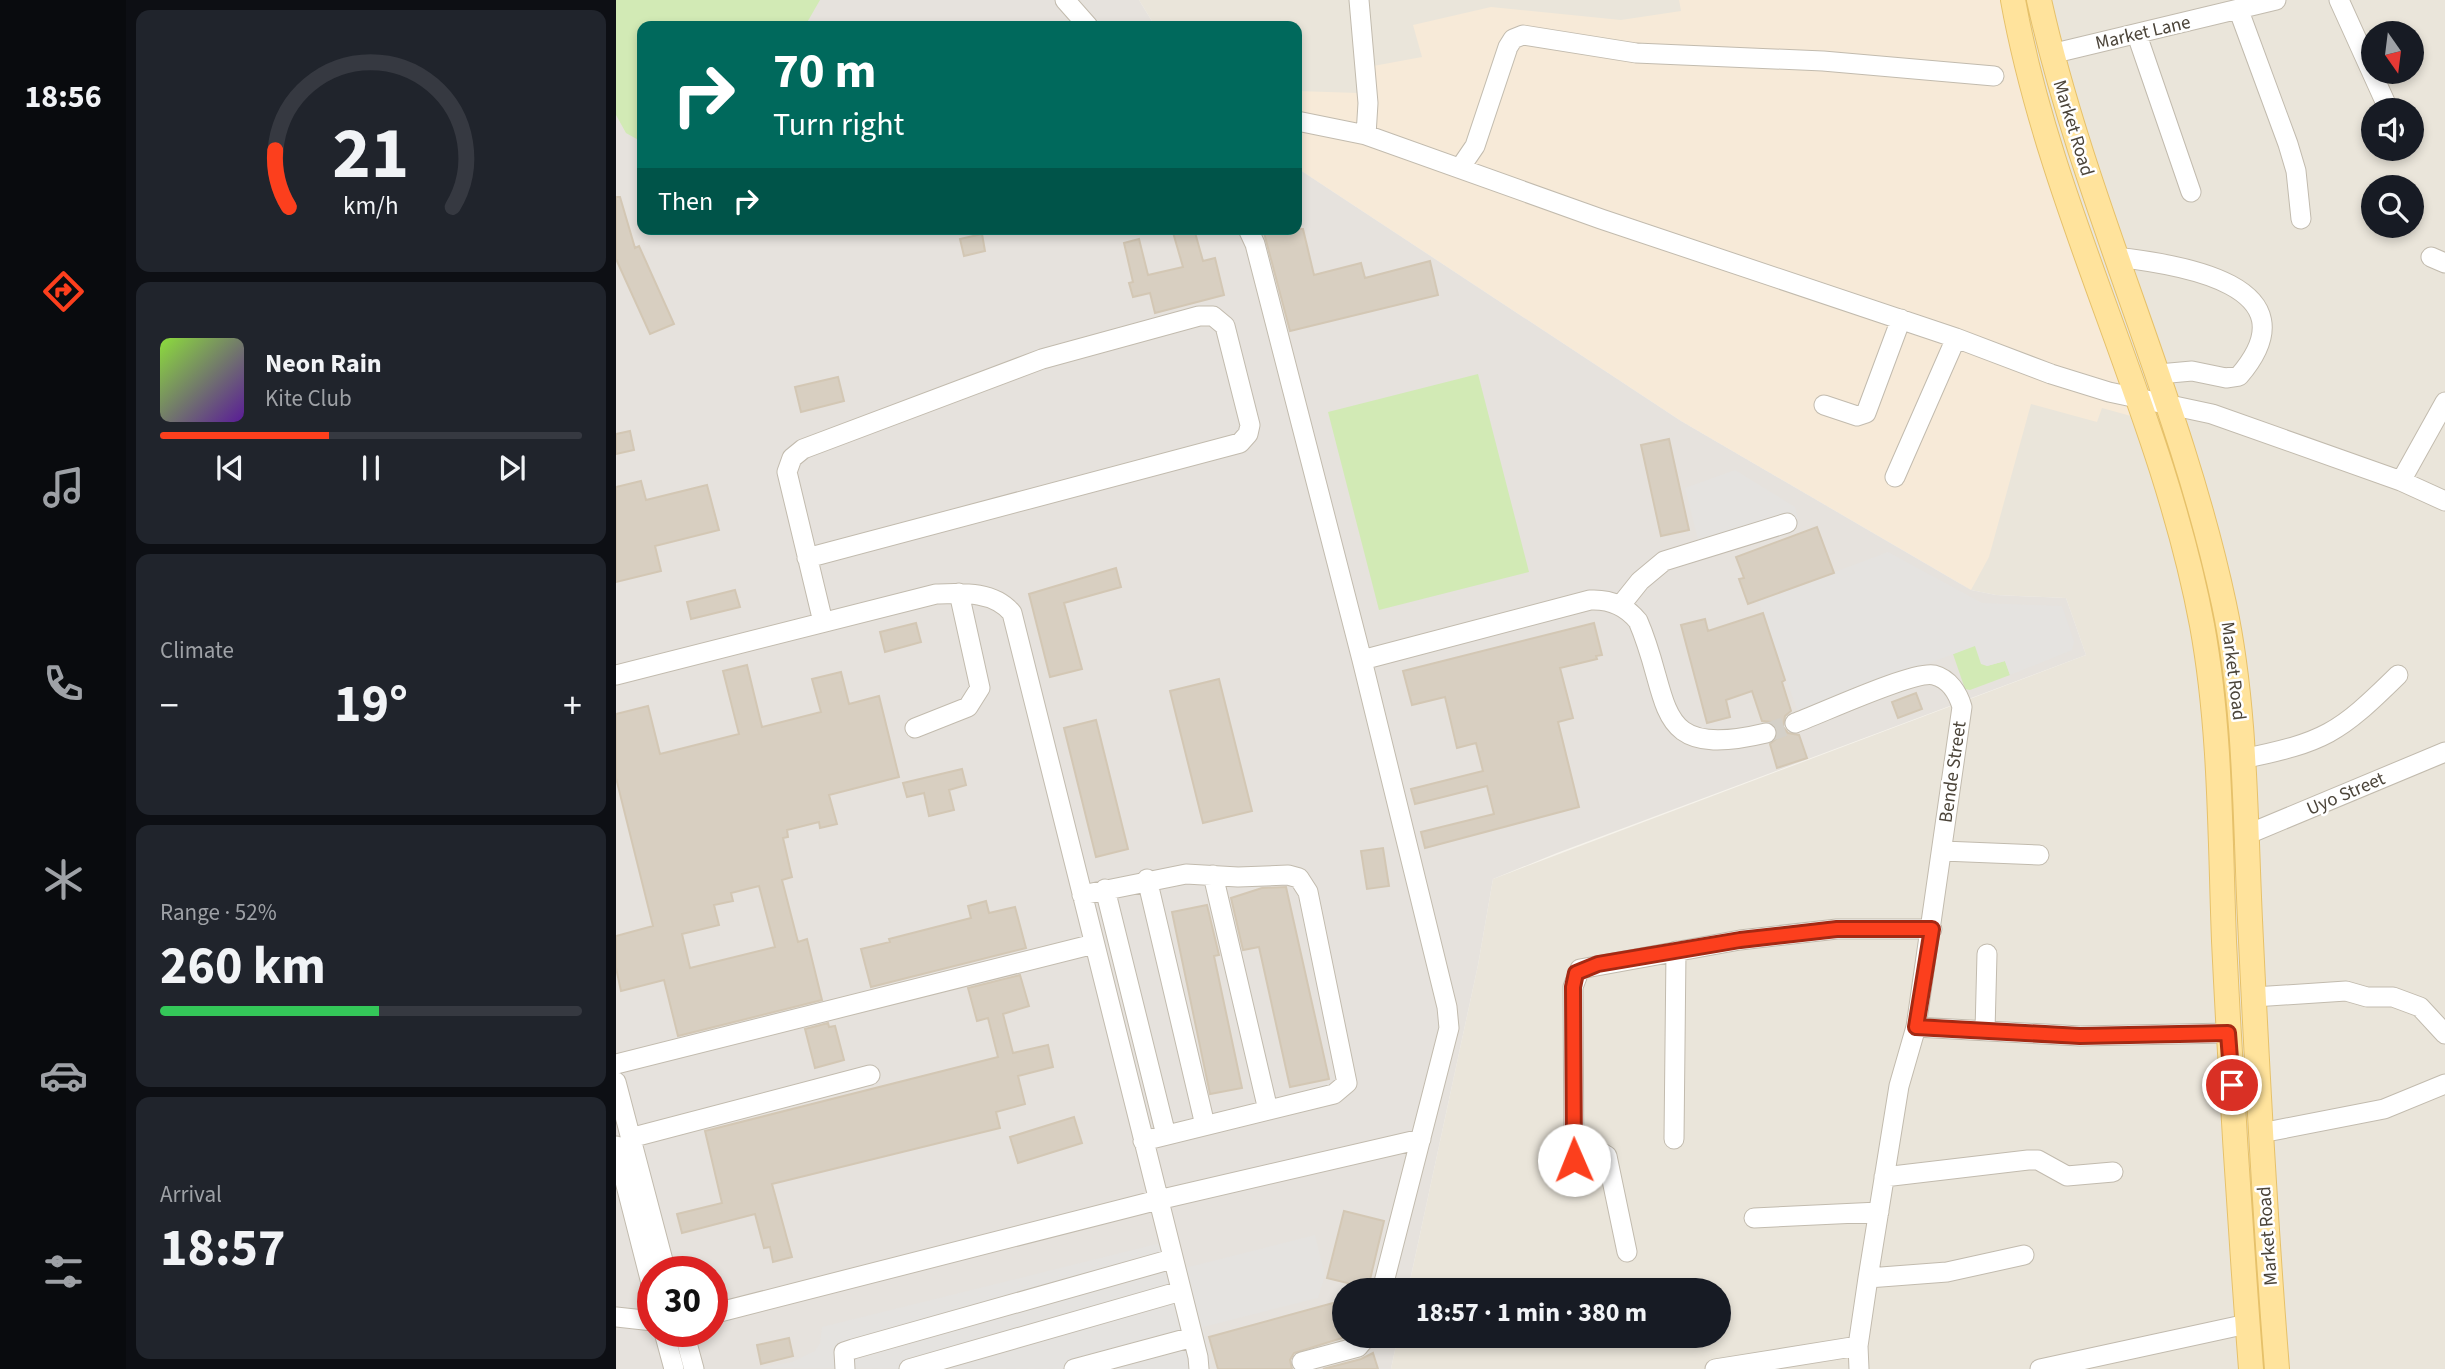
<!DOCTYPE html>
<meta charset="utf-8">
<style>
:root{--surface:#171b24;--page:#20242c;--text:#f1f3f6;--muted:#9ea1a6;--line:#363941;--accent:#fc3f1d}
body{margin:0;font-family:"Source Sans 3",sans-serif;background:var(--page);color:var(--text);height:100vh;display:flex;flex-direction:column;font-size:26px;white-space:nowrap}
*{box-sizing:border-box;margin:0}
p{font-size:23px;color:var(--muted)}
.icon{flex:none;width:38px;height:38px;fill:none;stroke:currentColor;stroke-width:2;stroke-linecap:round;stroke-linejoin:round}
.map{position:relative;flex:1;overflow:hidden}
.drawer{display:flex;flex-direction:column;gap:10px;padding:10px;background:#0d0f14;width:490px}
.drawer>*{flex:none}
.top-card{position:absolute;left:21px;top:21px;width:665px;height:214px;border-radius:14px;box-shadow:0 4px 10px #0003;background:#00695c;color:#fff;overflow:hidden}
.needle{width:46px;rotate:166deg}
.controls{position:absolute;left:1745px;top:21px;display:grid;gap:14px}
.controls a{display:grid;place-items:center;width:63px;height:63px;border-radius:50%;background:var(--surface);box-shadow:0 4px 10px #0003;font-size:35px}
.speed{position:absolute;left:21px;top:1256px;display:flex;gap:14px;font-size:35px;font-weight:700;text-align:center}
.speed>*{display:grid;place-content:center;width:91px;height:91px;border-radius:50%;background:var(--surface);box-shadow:0 4px 10px #0003;line-height:1}
.speed .limit{border:10px solid #d22;background:#fff;color:#111}
.pin{position:absolute;display:grid;place-items:center;width:60px;height:60px;color:#fff;margin:-30px;border:4px solid #fff;border-radius:50%;box-shadow:0 2px 7px #0007}
.me{position:absolute;width:77px;margin:-38px;rotate:359deg;stroke-linejoin:round;filter:drop-shadow(0 0 5px #0008)}
.turn{display:flex;align-items:center;gap:24px;height:147px;padding:0 21px;font-size:32px}
.turn .icon{width:91px;height:91px;stroke-width:2.5}
.turn b{display:block;font-size:49px;line-height:60px}
.then{display:flex;align-items:center;height:66px;padding:0 21px;background:#0003;gap:14px;font-size:26px}
.big{font-size:52px;font-weight:700;line-height:1.1}
.drawer .card{flex:1;display:flex;flex-direction:column;justify-content:center;gap:10px;min-width:0;padding:0 24px;border-radius:14px;background:var(--page)}
.drawer .dial{align-items:center;gap:0}
.dial svg{height:182px;overflow:visible;fill:none;stroke:var(--line);stroke-width:7;stroke-linecap:round;text-anchor:middle}
.dial text{fill:var(--text);stroke:none}
.song{display:flex;align-items:center;gap:21px}
.cover{width:84px;height:84px;border-radius:10px;background:linear-gradient(135deg,hsl(90 70% 55%),hsl(270 70% 35%))}
.played{height:7px;border-radius:4px;background:linear-gradient(90deg,var(--accent) 40%,var(--line) 40%)}
.keys{display:flex;justify-content:space-around;direction:ltr}
.heat{display:flex;justify-content:space-between;align-items:center;font-size:38px;direction:ltr}
.charge{height:10px;border-radius:5px;background:linear-gradient(90deg,#34c759 52%,var(--line) 0)}
.trip{position:absolute;left:716px;top:1278px;width:399px;height:70px;border-radius:35px;background:var(--surface);box-shadow:0 4px 10px #0003;font-weight:700;line-height:70px;text-align:center}
main{display:flex;flex:1;min-height:0}
.tabs{display:flex;flex-direction:column;width:126px;justify-content:space-around;align-items:center;background:#090b0e;color:var(--muted)}
.tabs .icon{width:49px;height:49px}
.tabs .active{color:var(--accent)}
.tabs b{font-size:32px;color:var(--text)}
.map>svg:first-child{display:block}
.residential{fill:#eae5da;fill-rule:evenodd}
.commercial{fill:#f7ead8}
.industrial{fill:#e6e2dd;fill-rule:evenodd}
.grass{fill:#d2eab5}
.parking{fill:#e5e3e0}
.building{fill:#d8cfc1;stroke:#d3c7b4;stroke-width:2;fill-rule:evenodd}
.lines{fill:none;stroke-linecap:round;stroke-linejoin:round}
.minor-tunnel{stroke:#d4d0c8;stroke-width:19;stroke-dasharray:19 10;stroke-linecap:butt}
.minor-casing{stroke:#c2bbae;stroke-width:21}
.major-casing{stroke:#e6c16a;stroke-width:26}
.minor{stroke:#fff;stroke-width:19}
.major{stroke:#ffe39c;stroke-width:24}
.route-casing{stroke:#a42913;stroke-width:18}
.route{stroke:#fc3f1d;stroke-width:12}
.labels{text-anchor:middle;dominant-baseline:central;stroke-width:5;stroke-linejoin:round;paint-order:stroke}
.street-label{font-size:19px;fill:#4b4439;stroke:#fff}
</style>
<main>
<nav class="tabs">
<b>18:56</b>
<svg class="icon active" aria-label="directions" viewBox="0 0 24 24"><path d="M12 3l9 9-9 9-9-9zM9 14v-3h6M13 9l2 2-2 2"/></svg>
<svg class="icon" aria-label="music" viewBox="0 0 24 24"><path d="M9 18V5l10-2v13"/><circle cx="6" cy="18" r="3"/><circle cx="16" cy="16" r="3"/></svg>
<svg class="icon" aria-label="phone" viewBox="0 0 24 24"><path d="M5 4h4l2 5-3 2q2 4 5 5l2-3 5 2v4C11 20 4 13 5 4z"/></svg>
<svg class="icon" aria-label="climate" viewBox="0 0 24 24"><path d="M12 3v18M4 7l16 10M4 17L20 7"/></svg>
<svg class="icon" aria-label="car" viewBox="0 0 24 24"><path d="M5 17H2v-5l4-1 3-4h7l3 4 3 1v5h-3M9 17h6M6 11h13"/><circle cx="7" cy="17" r="2"/><circle cx="17" cy="17" r="2"/></svg>
<svg class="icon" aria-label="filters" viewBox="0 0 24 24"><path d="M4 7h16M4 17h16"/><circle cx="9" cy="7" r="2"/><circle cx="15" cy="17" r="2"/></svg>
</nav>
<section class="drawer">
<div class="card dial"><svg viewBox="0 0 100 80">
<path d="M14 69A42 42 0 1 1 86 69"/>
<path d="M14 69A42 42 0 0 1 8 44" stroke="#fc3f1d"/>
<text x="50" y="56" font-size="32" font-weight="700">21</text>
<text x="50" y="72" font-size="11">km/h</text>
</svg></div>
<div class="card">
<div class="song"><i class="cover"></i><div><b>Neon Rain</b><p>Kite Club</p></div></div>
<div class="played"></div>
<div class="keys"><svg class="icon" aria-label="previous" viewBox="0 0 24 24"><path d="M18 5L8 12l10 7zM5 5v14"/></svg><svg class="icon" aria-label="pause" viewBox="0 0 24 24"><path d="M8 5v14M16 5v14"/></svg><svg class="icon" aria-label="next" viewBox="0 0 24 24"><path d="M6 5l10 7-10 7zM19 5v14"/></svg></div>
</div>
<div class="card"><p>Climate</p>
<div class="heat"><a>−</a><b class="big">19°</b><a>+</a></div>
</div>
<div class="card"><p>Range · 52%</p><b class="big">260 km</b><div class="charge"></div></div>
<div class="card"><p>Arrival</p><b class="big">18:57</b></div>
</section>
<div class="map">
<svg width="1829" height="1369" viewBox="0 0 1829 1369">
<rect width="100%" height="100%" fill="#f6f3ec"/>
<path class="residential" d="M523 0H1829V1369H775L782 1335H1102V1290H792L862 965 877 879 1470 655 1450 598 1380 595 1355 590 681 168V26H539ZM1757 33H1796V72H1757ZM1757 110H1796V149H1757ZM1757 187H1796V226H1757Z"/>
<path class="commercial" d="M1063 0H1385L1427 160 1515 416 1486 408 1481 422 1415 404 1373 557 1355 590 1065 421 681 168V91L742 93 741 69 806 57 797 25 875 7 1005 20 1065 11Z"/>
<path class="industrial" d="M0 0H523L539 26H26V229H681V168L1065 421 1355 590 1380 595 1450 598 1470 655 941 853 877 879 862 965 792 1290H728V1335H782L775 1369H0ZM37 1272H96V1332H37Z"/>
<path class="grass" d="M0 0H204L189 26H26V142L10 133 0 115Z
M862 374 913 572 763 610 712 412Z
M1359 645 1371 666 1389 661 1394 675 1354 690 1349 689 1337 654Z"/>
<path class="parking" d="M1119 470 1179 507 1183 525 1086 556 1069 488Z
M1272 552 1366 603 1446 606 1458 642 1456 650 1394 675 1389 661 1371 666 1365 664 1359 646 1182 712 1142 601Z
M699 1235 709 1275 702 1298 587 1327 595 1365 591 1369 141 1368 176 1362 199 1351 204 1343 206 1327 561 1239 569 1268Z"/>
<path class="building" d="M0 197H4L19 248 23 246 58 324 34 334 0 259Z
M556 229H578L587 261 599 258 608 295 539 313 534 293 517 297 513 283 517 282 508 243 523 239 532 275 567 267Z
M647 229H687L698 275 745 263 749 278 814 261 822 295 674 331Z
M366 234 369 251 348 256 344 239Z
M222 377 228 401 185 412 179 387Z
M14 431 18 450 0 454V434Z
M1053 439 1073 530 1045 536 1025 445Z
M25 481 30 500 91 485 103 530 39 546 45 571 0 582V487Z
M1201 527 1218 573 1132 604 1123 579 1128 578 1120 557Z
M500 568 505 587 448 603 466 669 434 677 413 594Z
M119 590 124 607 75 619 71 602Z
M1147 613 1169 680 1166 682 1175 711 1169 716 1167 727 1172 733 1183 735 1191 758 1161 768 1154 744 1161 738 1162 730 1155 722 1146 721 1136 691 1110 700 1114 717 1091 723 1065 625 1089 619 1092 631Z
M300 623 305 642 269 652 264 632Z
M978 623 986 655 980 656 981 659 944 668 957 718 942 722 963 807 809 848 805 832 878 814 871 786 799 804 795 789 867 771 860 743 841 748 829 697 796 705 787 671Z
M131 665 146 727 205 712 196 679 225 672 233 704 263 696 283 777 213 795 221 824 204 828 203 822 171 830 172 837 167 838 176 877 166 880 182 942 191 939 206 1000 62 1036 48 980 5 991 0 968V936L37 926 0 778V714L32 706 44 754 123 734 107 671ZM143 886 159 947 74 968 66 934 103 925 98 905 117 901 115 893Z
M603 679 636 811 587 823 554 691Z
M1300 693 1306 709 1282 718 1276 702Z
M480 720 512 849 480 857 448 728Z
M346 769 350 785 333 790 338 810 313 816 308 793 291 797 287 783Z
M767 848 773 886 751 889 745 851Z
M670 887 713 1079 674 1087 643 947 627 950 615 898 646 888Z
M370 901 373 913 399 907 410 948 255 987 245 949 274 942 273 939 355 918 352 906Z
M591 905 603 955 598 956 626 1088 594 1094 556 912Z
M404 975 413 1006 387 1014 397 1053 432 1045 437 1067 402 1076 409 1104 380 1112 384 1128 156 1184 176 1257 157 1262 154 1247 148 1248 139 1214 66 1233 61 1214 106 1203 89 1131 382 1057 372 1018 361 1021 352 988Z
M212 1023 213 1027 219 1026 228 1060 199 1068 189 1029Z
M458 1117 466 1143 402 1163 394 1137Z
M728 1211 768 1221 752 1288 711 1278Z
M717 1303 726 1338 678 1353 674 1360 676 1369H602L593 1337Z
M173 1338 177 1356 145 1364 141 1345Z
M757 1353 762 1369H707L745 1359Z"/>
<g class="lines">
<path class="minor-tunnel" d="M1150 733 1179 723"/>
<defs>
<path id="minor" d="M449 0 472 26
M743 0 752 103 750 135
M1723 0 1771 106
M1623 11 1672 144 1680 171 1685 219
M1521 35 1575 192
M1435 54 1660 0
M681 121 750 135 985 219 1340 338 1435 374 1493 392 1596 414 1785 481 1829 501
M844 168 859 146 892 47 897 39 907 35 1020 53 1207 61 1378 76
M632 229 639 244 746 660 831 1007 833 1028 766 1290
M1499 257C1563 264 1701 285 1623 376L1610 378 1576 371 1543 374
M1815 257 1829 263
M1208 405 1241 416 1250 413 1285 319
M1279 477 1340 338
M1785 481 1829 402
M191 558 624 443 632 434 634 425 609 326 597 316H583L426 359 187 449 176 458 171 472 207 622
M1004 606 1024 581 1048 561 1171 523
M746 660 974 600C993 599 1010 606 1022 621 1057 701 1033 761 1150 733
M0 675 320 594C347 593 378 591 396 613L582 1357 583 1369
M1179 723C1204 714 1298 670 1318 675 1333 679 1342 693 1346 707L1300 1027 1283 1086 1252 1278 1242 1346 1243 1369
M299 728 352 707 364 688 343 593
M1626 759C1709 742 1722 734 1782 675
M1630 835 1829 752
M1327 851 1423 855
M597 875 652 1110
M531 879 589 1125
M489 889 550 1135
M466 895 570 874 622 877 672 875 683 878 692 892 731 1083 718 1094 527 1141
M1638 997 1730 991 1751 997H1777L1804 1007 1829 1034
M1300 1027 1464 1036 1612 1033
M1369 1031 1371 954
M0 1064 478 944
M0 1082 50 1272
M1645 1133 1768 1109 1829 1084
M14 1138 254 1075
M1058 1139 1060 951
M0 1146 37 1291
M958 1160 986 1153 991 1156 1011 1252
M958 1167 957 987 964 969 1124 940 1221 929H1316
M1268 1177 1412 1160H1422L1451 1176 1497 1172
M1138 1218 1263 1212
M1252 1278 1331 1272 1408 1255
M96 1314 542 1200 805 1139
M0 1317 37 1321
M48 1332 58 1369
M68 1332 78 1369
M686 1362 742 1347 752 1335
M229 1369 228 1352 237 1349 556 1259
M293 1369 565 1291
M458 1369 577 1337
M1099 1369 1242 1346
M1424 1369 1631 1324"/>
<path id="major" d="M1397 0C1436 215 1546 411 1586 625 1605 729 1604 836 1608 941 1615 1084 1624 1226 1635 1369
M1423 0C1469 207 1564 397 1608 604 1630 707 1629 815 1634 920 1641 1070 1649 1219 1661 1369"/>
</defs>
<use href="#minor" class="minor-casing"/>
<use href="#major" class="major-casing"/>
<use href="#minor" class="minor"/>
<use href="#major" class="major"/>
</g>
<g class="lines">
<defs>
<path id="route" d="M958 1160 957 987 960 973 982 964 1124 940 1221 929H1316L1300 1027 1464 1036 1612 1033 1616 1085"/>
</defs>
<use href="#route" class="route-casing"/>
<use href="#route" class="route"/>
</g>
<g class="labels">
<g class="street-label">
<text transform="translate(1527 33) rotate(-13)">Market Lane</text>
<text transform="translate(1457 128) rotate(73)">Market Road</text>
<text transform="translate(1617 671) rotate(83)">Market Road</text>
<text transform="translate(1337 772) rotate(-82)">Bende Street</text>
<text transform="translate(1730 794) rotate(-23)">Uyo Street</text>
<text transform="translate(1652 1236) rotate(-94)">Market Road</text>
</g>
</g>
</svg>
<div class="controls">
<a><svg class="needle" viewBox="-14 -14 28 28"><path d="M0-13l5 13h-10z" fill="#e53935"/><path d="M0 13l5-13h-10z" fill="#9ea1a6"/></svg></a>
<a><svg class="icon" aria-label="sound" viewBox="0 0 24 24"><path d="M4 9h4l5-4v14l-5-4H4zM17 9q2 3 0 6"/></svg></a>
<a><svg class="icon" aria-label="search" viewBox="0 0 24 24"><circle cx="10" cy="10" r="6"/><path d="M15 15l6 6"/></svg></a>
</div>
<div class="speed"><div class="limit">30</div></div>
<div class="pin" style="left:1616px;top:1085px;background:#d93025"><svg class="icon" aria-label="arrive" viewBox="0 0 24 24"><path d="M6 21V4h12l-3 4 3 4H6"/></svg></div>
<svg class="me" style="left:958px;top:1160px" viewBox="-20 -20 40 40"><circle r="19" fill="#fff"/><path d="M0-13L10 11 0 6-10 11z" fill="#fc3f1d"/></svg>
<div class="trip">18:57 · 1 min · 380 m</div>
<div class="top-card">
<div class="turn"><svg class="icon" aria-label="right" viewBox="0 0 24 24"><path d="M7 20v-9h11M14 6l5 5-5 5"/></svg><div><b>70 m</b>Turn right</div></div>
<div class="then">Then<svg class="icon" aria-label="right" viewBox="0 0 24 24"><path d="M7 20v-9h11M14 6l5 5-5 5"/></svg></div>
</div>
</div>
</main>
